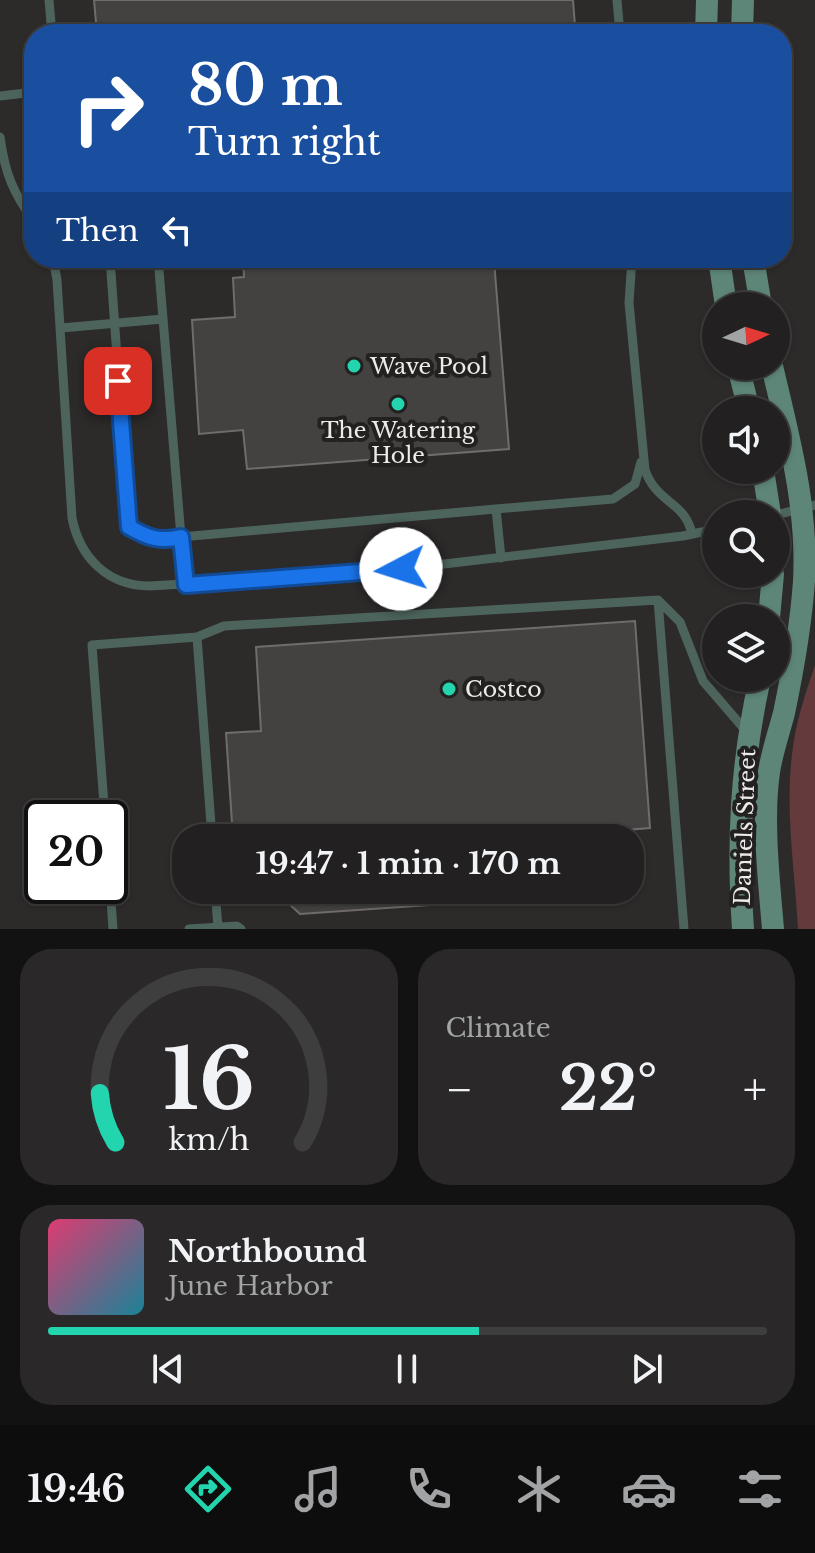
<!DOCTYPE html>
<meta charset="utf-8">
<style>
:root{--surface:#222020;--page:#2a2829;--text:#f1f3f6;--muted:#a2a3a5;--line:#3f3e3e;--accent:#23d5af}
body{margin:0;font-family:"Libre Baskerville",serif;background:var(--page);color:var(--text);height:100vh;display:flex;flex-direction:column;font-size:30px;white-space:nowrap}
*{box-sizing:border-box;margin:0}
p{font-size:26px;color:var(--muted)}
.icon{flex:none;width:44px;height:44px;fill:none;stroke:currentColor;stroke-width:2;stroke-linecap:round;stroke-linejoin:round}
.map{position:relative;height:929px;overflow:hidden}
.sheet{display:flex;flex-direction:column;gap:20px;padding:20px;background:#131212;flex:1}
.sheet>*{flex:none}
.banner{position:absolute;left:24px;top:24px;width:768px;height:244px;border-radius:32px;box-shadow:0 2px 6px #0004,0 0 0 2px var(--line);background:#1a4fa0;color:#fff;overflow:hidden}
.needle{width:52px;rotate:86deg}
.tools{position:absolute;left:702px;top:292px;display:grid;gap:16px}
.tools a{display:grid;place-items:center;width:88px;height:88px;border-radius:50%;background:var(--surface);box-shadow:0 2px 6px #0004,0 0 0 2px var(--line);font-size:40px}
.speed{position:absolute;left:24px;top:800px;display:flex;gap:16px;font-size:40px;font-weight:700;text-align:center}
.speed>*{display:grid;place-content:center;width:104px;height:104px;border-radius:50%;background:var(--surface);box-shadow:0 2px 6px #0004,0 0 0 2px var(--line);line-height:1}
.speed .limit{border:4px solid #111;border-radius:12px;background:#fff;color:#111}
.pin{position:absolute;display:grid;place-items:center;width:68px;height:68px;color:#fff;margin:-34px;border-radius:16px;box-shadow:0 4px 12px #0006}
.me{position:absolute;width:88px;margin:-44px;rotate:265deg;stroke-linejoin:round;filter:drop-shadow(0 0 6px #0008)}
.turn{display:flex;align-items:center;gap:28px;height:168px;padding:0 32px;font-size:36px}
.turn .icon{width:104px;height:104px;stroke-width:2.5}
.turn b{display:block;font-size:56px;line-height:68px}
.then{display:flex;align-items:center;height:76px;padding:0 32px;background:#0003;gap:16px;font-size:30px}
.big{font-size:60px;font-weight:800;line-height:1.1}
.sheet .tile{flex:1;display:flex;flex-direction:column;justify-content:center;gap:12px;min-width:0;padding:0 28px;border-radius:32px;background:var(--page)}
.sheet .dial{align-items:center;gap:0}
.dial svg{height:208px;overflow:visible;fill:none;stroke:var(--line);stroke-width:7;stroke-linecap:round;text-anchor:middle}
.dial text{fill:var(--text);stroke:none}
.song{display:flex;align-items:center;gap:24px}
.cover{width:96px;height:96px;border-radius:12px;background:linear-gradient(135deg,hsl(340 70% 55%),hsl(190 70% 35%))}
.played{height:8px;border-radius:4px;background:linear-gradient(90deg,var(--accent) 60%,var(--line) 60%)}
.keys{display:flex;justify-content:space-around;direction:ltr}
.heat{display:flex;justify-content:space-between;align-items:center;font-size:44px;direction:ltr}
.sheet .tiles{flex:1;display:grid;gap:20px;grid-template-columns:1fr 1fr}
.tile:last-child{grid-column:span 2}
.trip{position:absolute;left:172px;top:824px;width:472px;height:80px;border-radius:32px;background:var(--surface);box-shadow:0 2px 6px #0004,0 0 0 2px var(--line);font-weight:800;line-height:80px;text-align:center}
.tab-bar{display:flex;height:128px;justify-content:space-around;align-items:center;background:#0e0d0d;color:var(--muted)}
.tab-bar .icon{width:56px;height:56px}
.tab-bar .on{color:var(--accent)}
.tab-bar b{font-size:36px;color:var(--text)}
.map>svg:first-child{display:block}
.green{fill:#643a3d}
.building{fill:#444141;stroke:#706c6c;stroke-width:2}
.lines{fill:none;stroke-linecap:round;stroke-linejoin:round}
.service{stroke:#4c645c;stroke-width:9}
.secondary{stroke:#5d8578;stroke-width:22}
.route-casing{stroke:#114b97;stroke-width:20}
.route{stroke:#1a73e8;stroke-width:14}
.poi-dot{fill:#23d5af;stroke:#232020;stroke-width:3}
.labels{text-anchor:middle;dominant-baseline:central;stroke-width:8;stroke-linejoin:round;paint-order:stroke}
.poi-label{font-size:22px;fill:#eceaea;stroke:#232020;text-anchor:start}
.street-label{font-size:22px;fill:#eceaea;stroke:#232020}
</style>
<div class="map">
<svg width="815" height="929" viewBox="0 0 815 929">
<rect width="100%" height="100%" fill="#2d2a2a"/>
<path class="green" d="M815 665V929H798C795 872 785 812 792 755 795 724 805 695 815 665Z"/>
<path class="building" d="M94 0H573L575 26 437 34H97Z
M243 258H434L435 264 494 260 509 449 247 469 243 430 199 434 192 320 235 317 233 278 244 277Z
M635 621 650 828 601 832 602 838H233L226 733 261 731 256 647Z
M274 890H605V893L300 914Z"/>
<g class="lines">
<path class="service" d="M49 0 52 34
M617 0 620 34
M0 96 34 92
M0 137C5 174 13 192 34 222
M53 258 57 280 72 518C80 558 108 586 150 586L376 572 683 536 716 529
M110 258 129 527C148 538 160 542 181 537L186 585
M158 258 181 537 496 509 501 558
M632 258 629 303 645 470C657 504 685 501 692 534
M61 328 163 319
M496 509 613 499 635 484 641 462
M776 515 815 505
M658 600 684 929
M197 637 212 838
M105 818 92 645 197 637 224 626 658 600 680 622 703 681 746 731
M110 886 113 929
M215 890 218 927
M189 929 237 926 241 929"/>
<path class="secondary" d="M706 34 707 0
M742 34 743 0
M719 258 726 306
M753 258 761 306
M738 366 749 410
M772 366C789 438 808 507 804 581 801 625 793 670 784 713 779 732 772 752 769 772 762 819 769 881 773 929
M763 470 770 514
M769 618 773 574
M743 929C737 842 741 764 760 678"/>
</g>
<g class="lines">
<defs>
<path id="route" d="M118 381 129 527C148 538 160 542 181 537L186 585 401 569"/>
</defs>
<use href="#route" class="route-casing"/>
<use href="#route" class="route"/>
</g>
<g class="poi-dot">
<circle cx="354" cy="366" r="8"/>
<circle cx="398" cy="404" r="8"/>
<circle cx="449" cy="689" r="8"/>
</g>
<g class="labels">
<g class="poi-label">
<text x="370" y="366">Wave Pool</text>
<text x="398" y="430" text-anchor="middle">The Watering<tspan x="398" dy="25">Hole</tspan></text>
<text x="465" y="689">Costco</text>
</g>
<g class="street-label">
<text transform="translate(745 827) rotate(-88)">Daniels Street</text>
</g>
</g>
</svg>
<div class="tools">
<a><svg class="needle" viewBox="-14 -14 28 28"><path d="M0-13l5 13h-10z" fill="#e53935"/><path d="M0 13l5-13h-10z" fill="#a2a3a5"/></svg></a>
<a><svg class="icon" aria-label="sound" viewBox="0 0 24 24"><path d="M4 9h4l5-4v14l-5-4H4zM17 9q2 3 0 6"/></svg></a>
<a><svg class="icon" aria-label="search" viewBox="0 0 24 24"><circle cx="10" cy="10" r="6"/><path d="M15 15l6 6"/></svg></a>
<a><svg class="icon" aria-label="layers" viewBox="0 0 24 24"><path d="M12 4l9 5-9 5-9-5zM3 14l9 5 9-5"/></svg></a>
</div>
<div class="speed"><div class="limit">20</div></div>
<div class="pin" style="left:118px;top:381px;background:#d93025"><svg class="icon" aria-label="arrive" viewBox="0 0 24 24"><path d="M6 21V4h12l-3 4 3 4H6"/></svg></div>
<svg class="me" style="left:401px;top:569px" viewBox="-20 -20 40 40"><circle r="19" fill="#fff"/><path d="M0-13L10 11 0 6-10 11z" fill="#1a73e8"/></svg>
<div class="trip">19:47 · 1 min · 170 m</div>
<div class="banner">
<div class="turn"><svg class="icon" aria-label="right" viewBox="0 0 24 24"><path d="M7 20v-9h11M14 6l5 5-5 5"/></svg><div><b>80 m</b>Turn right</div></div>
<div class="then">Then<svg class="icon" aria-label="left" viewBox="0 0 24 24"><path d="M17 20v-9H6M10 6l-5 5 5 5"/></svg></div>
</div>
</div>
<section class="sheet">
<div class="tiles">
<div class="tile dial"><svg viewBox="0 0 100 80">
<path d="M14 69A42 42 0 1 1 86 69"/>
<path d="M14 69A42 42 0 0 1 8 50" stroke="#23d5af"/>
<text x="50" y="56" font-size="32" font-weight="700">16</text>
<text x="50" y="72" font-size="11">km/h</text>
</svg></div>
<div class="tile"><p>Climate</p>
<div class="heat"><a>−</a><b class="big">22°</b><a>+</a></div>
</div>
<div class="tile">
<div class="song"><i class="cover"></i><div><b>Northbound</b><p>June Harbor</p></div></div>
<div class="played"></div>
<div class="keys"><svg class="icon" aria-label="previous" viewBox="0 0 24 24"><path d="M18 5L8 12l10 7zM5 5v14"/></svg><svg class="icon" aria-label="pause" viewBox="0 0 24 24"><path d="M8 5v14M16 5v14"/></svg><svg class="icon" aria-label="next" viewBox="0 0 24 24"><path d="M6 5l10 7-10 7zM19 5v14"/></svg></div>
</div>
</div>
</section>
<nav class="tab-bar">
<b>19:46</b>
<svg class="icon on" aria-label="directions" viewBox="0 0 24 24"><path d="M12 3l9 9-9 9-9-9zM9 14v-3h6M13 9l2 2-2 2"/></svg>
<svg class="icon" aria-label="music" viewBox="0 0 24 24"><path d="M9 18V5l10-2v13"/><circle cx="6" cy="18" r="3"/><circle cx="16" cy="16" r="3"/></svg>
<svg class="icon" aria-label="phone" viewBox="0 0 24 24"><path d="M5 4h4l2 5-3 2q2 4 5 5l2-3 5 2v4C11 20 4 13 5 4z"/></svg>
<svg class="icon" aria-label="climate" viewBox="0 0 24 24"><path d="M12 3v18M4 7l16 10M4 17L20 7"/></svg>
<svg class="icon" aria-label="car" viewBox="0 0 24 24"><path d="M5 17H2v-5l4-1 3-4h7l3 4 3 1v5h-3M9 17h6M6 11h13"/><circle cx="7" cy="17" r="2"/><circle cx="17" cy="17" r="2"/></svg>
<svg class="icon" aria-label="filters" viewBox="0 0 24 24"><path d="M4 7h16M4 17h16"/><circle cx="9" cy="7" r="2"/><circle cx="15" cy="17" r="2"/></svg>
</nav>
